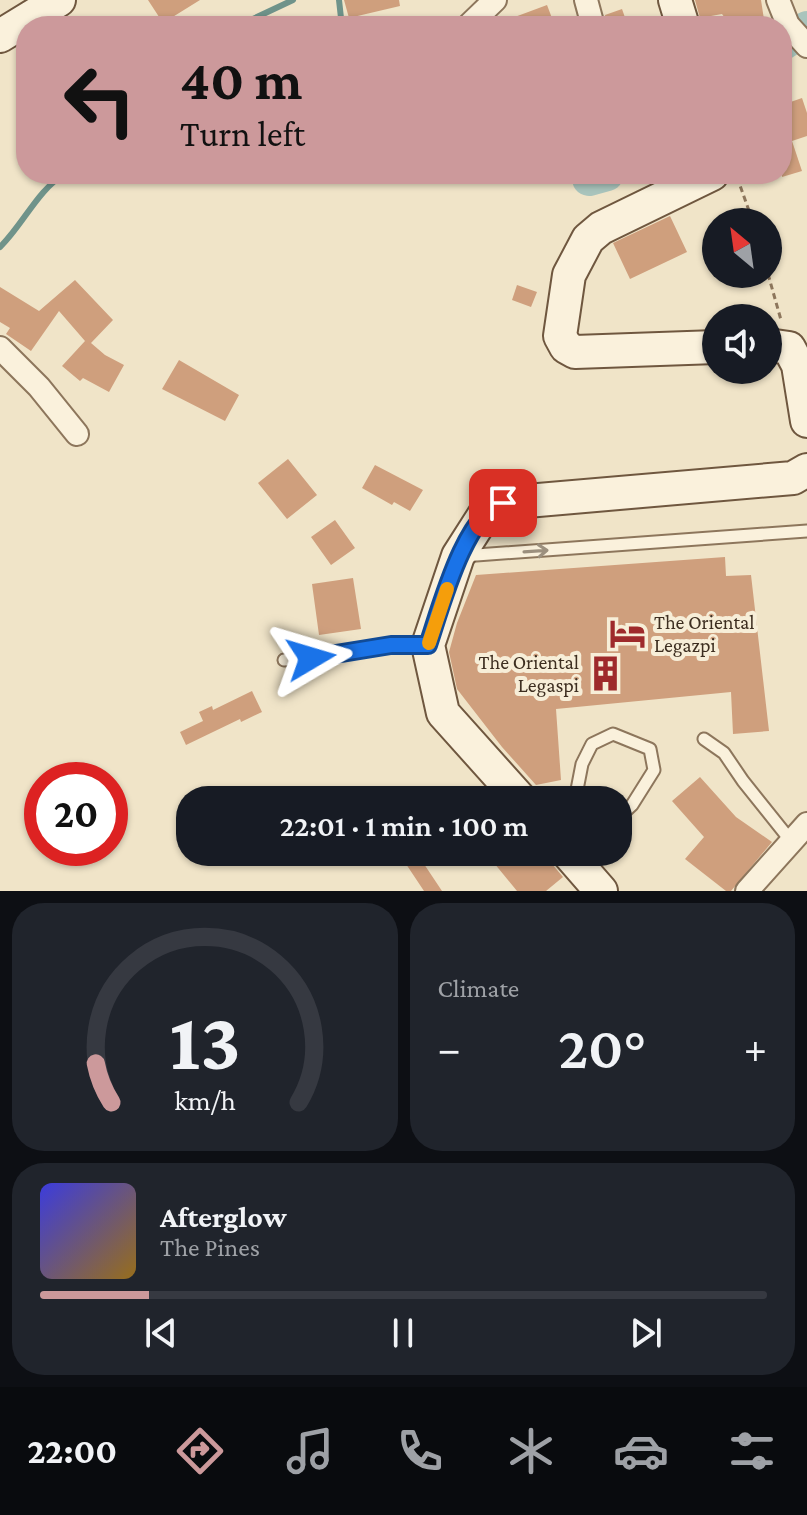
<!DOCTYPE html>
<meta charset="utf-8">
<style>
:root{--surface:#171b24;--page:#20242c;--text:#f1f3f6;--muted:#9ea1a6;--line:#363941;--accent:#cc999b}
body{margin:0;font-family:"Crimson Pro",serif;background:var(--page);color:var(--text);height:100vh;display:flex;flex-direction:column;font-size:30px;white-space:nowrap}
*{box-sizing:border-box;margin:0}
p{font-size:26px;color:var(--muted)}
.icon{flex:none;width:44px;height:44px;fill:none;stroke:currentColor;stroke-width:2;stroke-linecap:round;stroke-linejoin:round}
.map{position:relative;height:891px;overflow:hidden}
.sheet{display:flex;flex-direction:column;gap:12px;padding:12px;background:#0d0f14;flex:1}
.sheet>*{flex:none}
.hud{position:absolute;left:16px;top:16px;width:776px;height:168px;border-radius:32px;box-shadow:0 2px 6px #0004;background:#cc999b;color:#111;overflow:hidden}
.needle{width:52px;rotate:331deg}
.fabs{position:absolute;left:702px;top:208px;display:grid;gap:16px}
.fabs a{display:grid;place-items:center;width:80px;height:80px;border-radius:50%;background:var(--surface);box-shadow:0 2px 6px #0004;font-size:40px}
.speed{position:absolute;left:24px;top:762px;display:flex;gap:16px;font-size:40px;font-weight:700;text-align:center}
.speed>*{display:grid;place-content:center;width:104px;height:104px;border-radius:50%;background:var(--surface);box-shadow:0 2px 6px #0004;line-height:1}
.speed .limit{border:12px solid #d22;background:#fff;color:#111}
.pin{position:absolute;display:grid;place-items:center;width:68px;height:68px;color:#fff;margin:-34px;border-radius:16px;box-shadow:0 4px 12px #0006}
.me{position:absolute;width:88px;margin:-44px;rotate:83deg;stroke-linejoin:round;filter:drop-shadow(0 0 6px #0008)}
.turn{display:flex;align-items:center;gap:28px;height:168px;padding:0 32px;font-size:36px}
.turn .icon{width:104px;height:104px;stroke-width:2.5}
.turn b{display:block;font-size:56px;line-height:68px}
.big{font-size:60px;font-weight:600;line-height:1.1}
.sheet .card{flex:1;display:flex;flex-direction:column;justify-content:center;gap:12px;min-width:0;padding:0 28px;border-radius:32px;background:var(--page)}
.sheet .dial{align-items:center;gap:0}
.dial svg{height:208px;overflow:visible;fill:none;stroke:var(--line);stroke-width:7;stroke-linecap:round;text-anchor:middle}
.dial text{fill:var(--text);stroke:none}
.song{display:flex;align-items:center;gap:24px}
.cover{width:96px;height:96px;border-radius:12px;background:linear-gradient(135deg,hsl(240 70% 55%),hsl(40 70% 35%))}
.played{height:8px;border-radius:4px;background:linear-gradient(90deg,var(--accent) 15%,var(--line) 15%)}
.keys{display:flex;justify-content:space-around;direction:ltr}
.heat{display:flex;justify-content:space-between;align-items:center;font-size:44px;direction:ltr}
.sheet .tiles{flex:1;display:grid;gap:12px;grid-template-columns:1fr 1fr}
.card:last-child{grid-column:span 2}
.trip{position:absolute;left:176px;top:786px;width:456px;height:80px;border-radius:32px;background:var(--surface);box-shadow:0 2px 6px #0004;font-weight:600;line-height:80px;text-align:center}
.menu{display:flex;height:128px;justify-content:space-around;align-items:center;background:#090b0e;color:var(--muted)}
.menu .icon{width:56px;height:56px}
.menu .on{color:var(--accent)}
.menu b{font-size:36px;color:var(--text)}
.map>svg:first-child{display:block}
.lines{fill:none;stroke-linecap:round;stroke-linejoin:round}
.stream{stroke:#6f938a;stroke-width:6}
.river{stroke:#a9c4bc;stroke-width:34}
.building{fill:#cf9f7d}
.lane-casing{stroke:#8d765c;stroke-width:15}
.street-casing{stroke:#8d765c;stroke-width:26}
.secondary-casing{stroke:#6f573f;stroke-width:36}
.path{stroke:#8d765c;stroke-width:3;stroke-dasharray:6 4;stroke-linecap:butt}
.lane{stroke:#faf1dc;stroke-width:11}
.street{stroke:#faf1dc;stroke-width:22}
.secondary{stroke:#faf1dc;stroke-width:32}
.oneway{stroke:#9c907e}
.route-casing{stroke:#114b97;stroke-width:20}
.route{stroke:#1a73e8;stroke-width:14}
.slow{stroke:#f59e0b;stroke-width:14}
.labels{text-anchor:middle;dominant-baseline:central;stroke-width:8;stroke-linejoin:round;paint-order:stroke}
.poi-label{font-size:20px;fill:#3d2e20;stroke:#f7eed8;text-anchor:start}
</style>
<div class="map">
<svg width="807" height="891" viewBox="0 0 807 891">
<rect width="100%" height="100%" fill="#f0e4c8"/>
<g class="lines">
<path class="stream" d="M238 26 293 0
M335 26 341 18 339 0
M543 174 589 179
M0 247C23 225 38 189 65 174"/>
<path class="river" d="M782 44 807 28
M589 179 607 174"/>
</g>
<path class="building" d="M148 0H200L163 23Z
M344 0H399L400 6 349 18Z
M695 0H761L765 26H731L722 14 700 18Z
M547 5 555 26H496V24Z
M622 9 628 26H607L605 15Z
M802 98 807 113V136L792 141 802 171 782 177V105Z
M670 216 687 252 630 279 613 243Z
M75 280 113 320 91 343 105 355 124 365 109 392 83 378 80 381 62 366 85 341 59 311 31 351 6 334 10 328 0 322V287L39 311Z
M517 285 537 292 531 307 512 300Z
M179 360 239 395 225 421 162 389Z
M288 459 317 495 287 519 258 483Z
M375 465 423 490 410 511 394 502 392 505 362 488Z
M335 520 355 548 331 565 311 537Z
M725 557 726 576 751 575 769 731 733 734 731 692 556 709 561 780 536 785 502 747 457 689 449 652 457 623 476 575Z
M353 578 361 629 319 635 312 584Z
M252 691 262 712 241 722 240 719 186 745 180 732 203 721 199 712 212 706 213 710Z
M700 777 736 817 772 842 731 891H726L685 859 704 837 672 801Z
M398 852H416L442 891H424Z
M485 852H548L552 864 563 877 546 891H517Z"/>
<g class="lines">
<defs>
<path id="lane" d="M463 556 807 531
M284 660 338 655 391 645H428
M704 739 724 753 743 781 791 841
M575 800 582 764 592 744 613 734 650 749 654 770 632 805 618 818"/>
<path id="street" d="M586 0 593 26
M778 0 788 25 807 46
M468 26 495 0
M0 348 39 387 77 434
M747 891 807 824"/>
<path id="secondary" d="M675 0 683 26
M0 36 59 0
M712 174 601 228 588 239 569 275 560 336 566 347 575 352 716 347
M768 345 789 348 798 365 807 421
M521 800 443 713 428 645 458 556 488 509 503 503 793 478 807 470
M567 852 601 891"/>
</defs>
<use href="#lane" class="lane-casing"/>
<use href="#street" class="street-casing"/>
<use href="#secondary" class="secondary-casing"/>
<path class="path" d="M737 177 753 222
M768 274 781 320"/>
<use href="#lane" class="lane"/>
<use href="#street" class="street"/>
<use href="#secondary" class="secondary"/>
</g>
<defs><path id="oneway-shaft" d="M-6 0H5M1.5-3L5.5 0L1.5 3" fill="none" stroke-width="1.6" stroke-linecap="round" stroke-linejoin="round" transform="scale(2)"/></defs>
<use class="oneway" href="#oneway-shaft" transform="translate(536 551) rotate(-4)"/>
<g class="lines">
<defs>
<path id="route" d="M311 658 391 645H428C440 610 465 513 503 503"/>
</defs>
<use href="#route" class="route-casing"/>
<use href="#route" class="route"/>
<path class="slow" d="M429 643 447 589"/>
</g>
<defs>
<symbol id="hotel-bare" viewBox="-9 -9 18 18"><path d="M-6-4.5h1.5V1H6V5H4.5V3h-9V5H-6ZM-4 0a1.8 1.8 0 1 1 3.6 0ZM.5 0V-2.5h3Q6-2.5 6 0Z" fill="#9e2a2b" stroke="#f7eed8" stroke-width="2.5" paint-order="stroke"/></symbol>
<symbol id="building-bare" viewBox="-9 -9 18 18"><path d="M-4-6H4V6H1V3H-1V6H-4ZM-2.5-4.3h1.7v1.8h-1.7ZM.8-4.3h1.7v1.8H.8ZM-2.5-1h1.7V.8h-1.7ZM.8-1h1.7V.8H.8Z" fill="#9e2a2b" stroke="#f7eed8" stroke-width="2.5" paint-order="stroke"/></symbol>
</defs>
<g fill-rule="evenodd">
<use href="#hotel-bare" x="602" y="608" width="51" height="51"/>
<use href="#building-bare" x="580" y="648" width="51" height="51"/>
</g>
<g class="labels">
<g class="poi-label">
<text x="654" y="622">The Oriental<tspan x="654" dy="23">Legazpi</tspan></text>
<text x="579" y="662" text-anchor="end">The Oriental<tspan x="579" dy="23">Legaspi</tspan></text>
</g>
</g>
</svg>
<div class="fabs">
<a><svg class="needle" viewBox="-14 -14 28 28"><path d="M0-13l5 13h-10z" fill="#e53935"/><path d="M0 13l5-13h-10z" fill="#9ea1a6"/></svg></a>
<a><svg class="icon" aria-label="sound" viewBox="0 0 24 24"><path d="M4 9h4l5-4v14l-5-4H4zM17 9q2 3 0 6"/></svg></a>
</div>
<div class="speed"><div class="limit">20</div></div>
<div class="pin" style="left:503px;top:503px;background:#d93025"><svg class="icon" aria-label="arrive" viewBox="0 0 24 24"><path d="M6 21V4h12l-3 4 3 4H6"/></svg></div>
<svg class="me" style="left:311px;top:658px" viewBox="-20 -20 40 40"><path d="M0-17L14 15 0 8-14 15z" fill="#1a73e8" stroke="#fff" stroke-width="4"/></svg>
<div class="trip">22:01 · 1 min · 100 m</div>
<div class="hud">
<div class="turn"><svg class="icon" aria-label="left" viewBox="0 0 24 24"><path d="M17 20v-9H6M10 6l-5 5 5 5"/></svg><div><b>40 m</b>Turn left</div></div>
</div>
</div>
<section class="sheet">
<div class="tiles">
<div class="card dial"><svg viewBox="0 0 100 80">
<path d="M14 69A42 42 0 1 1 86 69"/>
<path d="M14 69A42 42 0 0 1 8 54" stroke="#cc999b"/>
<text x="50" y="56" font-size="32" font-weight="700">13</text>
<text x="50" y="72" font-size="11">km/h</text>
</svg></div>
<div class="card"><p>Climate</p>
<div class="heat"><a>−</a><b class="big">20°</b><a>+</a></div>
</div>
<div class="card">
<div class="song"><i class="cover"></i><div><b>Afterglow</b><p>The Pines</p></div></div>
<div class="played"></div>
<div class="keys"><svg class="icon" aria-label="previous" viewBox="0 0 24 24"><path d="M18 5L8 12l10 7zM5 5v14"/></svg><svg class="icon" aria-label="pause" viewBox="0 0 24 24"><path d="M8 5v14M16 5v14"/></svg><svg class="icon" aria-label="next" viewBox="0 0 24 24"><path d="M6 5l10 7-10 7zM19 5v14"/></svg></div>
</div>
</div>
</section>
<nav class="menu">
<b>22:00</b>
<svg class="icon on" aria-label="directions" viewBox="0 0 24 24"><path d="M12 3l9 9-9 9-9-9zM9 14v-3h6M13 9l2 2-2 2"/></svg>
<svg class="icon" aria-label="music" viewBox="0 0 24 24"><path d="M9 18V5l10-2v13"/><circle cx="6" cy="18" r="3"/><circle cx="16" cy="16" r="3"/></svg>
<svg class="icon" aria-label="phone" viewBox="0 0 24 24"><path d="M5 4h4l2 5-3 2q2 4 5 5l2-3 5 2v4C11 20 4 13 5 4z"/></svg>
<svg class="icon" aria-label="climate" viewBox="0 0 24 24"><path d="M12 3v18M4 7l16 10M4 17L20 7"/></svg>
<svg class="icon" aria-label="car" viewBox="0 0 24 24"><path d="M5 17H2v-5l4-1 3-4h7l3 4 3 1v5h-3M9 17h6M6 11h13"/><circle cx="7" cy="17" r="2"/><circle cx="17" cy="17" r="2"/></svg>
<svg class="icon" aria-label="filters" viewBox="0 0 24 24"><path d="M4 7h16M4 17h16"/><circle cx="9" cy="7" r="2"/><circle cx="15" cy="17" r="2"/></svg>
</nav>
